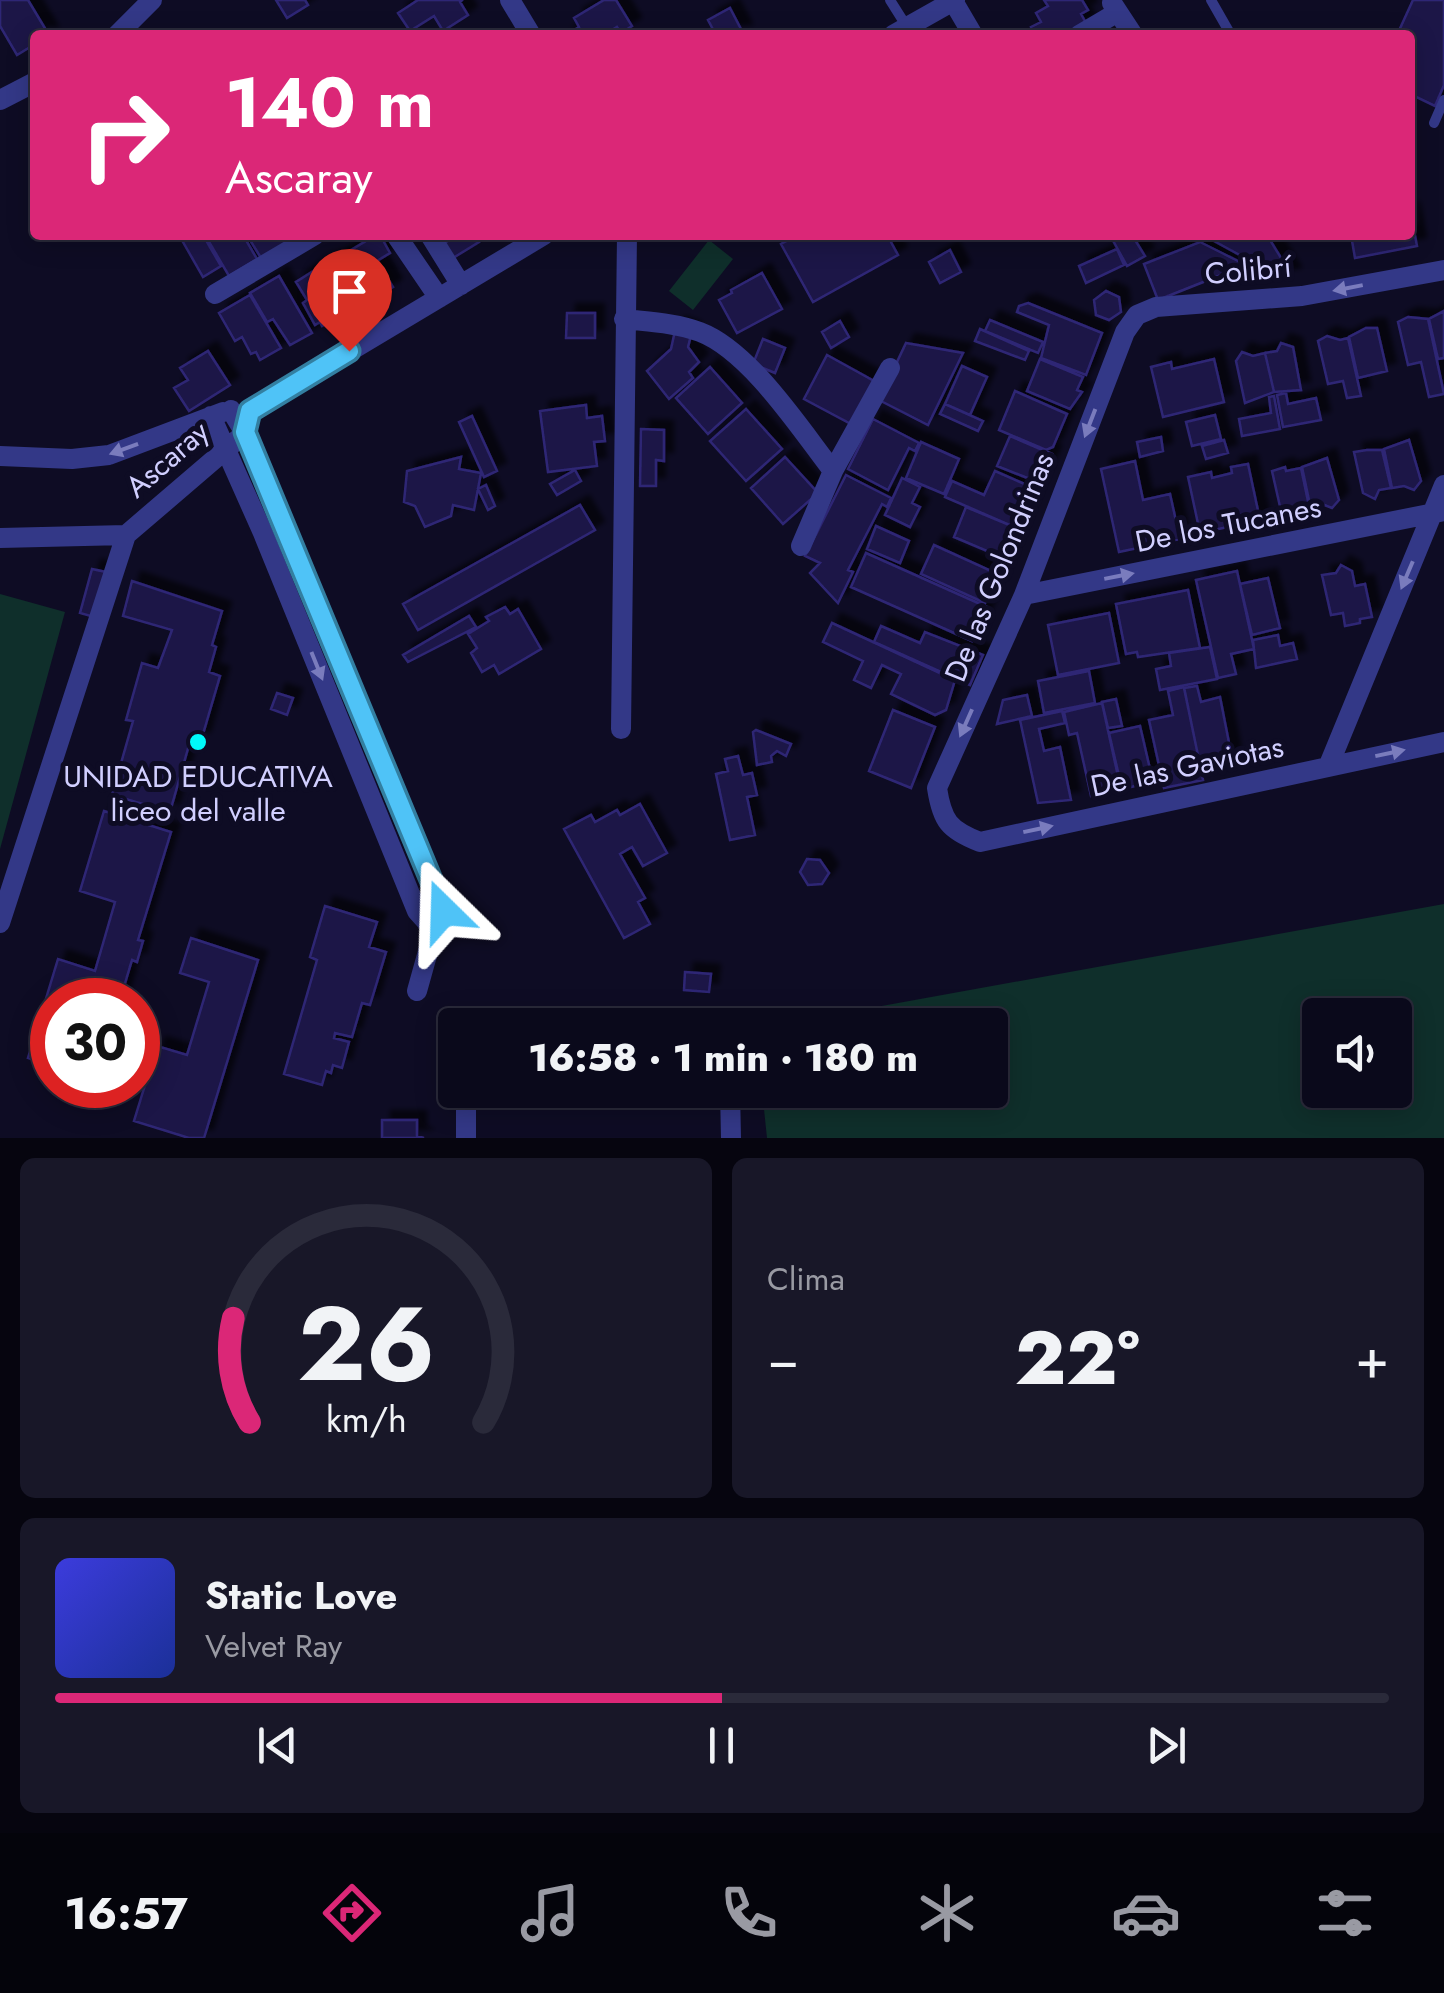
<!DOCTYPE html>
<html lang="es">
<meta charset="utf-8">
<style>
:root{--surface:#0a091b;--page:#181728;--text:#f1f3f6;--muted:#999aa3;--line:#2a2a3a;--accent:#db2777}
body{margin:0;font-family:Jost,sans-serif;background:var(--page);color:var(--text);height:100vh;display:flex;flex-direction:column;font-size:38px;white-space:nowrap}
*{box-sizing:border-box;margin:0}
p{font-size:32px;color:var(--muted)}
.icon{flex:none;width:55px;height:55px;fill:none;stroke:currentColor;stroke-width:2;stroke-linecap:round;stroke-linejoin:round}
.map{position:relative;height:1138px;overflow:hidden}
.drawer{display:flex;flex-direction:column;gap:20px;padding:20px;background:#06050f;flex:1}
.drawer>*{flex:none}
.banner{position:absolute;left:30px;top:30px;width:1385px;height:210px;border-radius:10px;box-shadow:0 5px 25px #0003,0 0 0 2px var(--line);background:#db2777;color:#fff;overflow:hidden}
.fabs{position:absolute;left:1302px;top:998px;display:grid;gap:20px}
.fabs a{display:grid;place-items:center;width:110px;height:110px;border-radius:10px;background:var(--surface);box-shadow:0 5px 25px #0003,0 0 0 2px var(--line);font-size:50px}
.speed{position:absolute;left:30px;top:978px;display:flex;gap:20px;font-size:50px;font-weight:700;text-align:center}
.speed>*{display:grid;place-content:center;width:130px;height:130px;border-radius:50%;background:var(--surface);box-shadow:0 5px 25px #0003,0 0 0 2px var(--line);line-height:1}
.speed .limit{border:15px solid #d22;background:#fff;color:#111}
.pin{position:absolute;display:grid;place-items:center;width:85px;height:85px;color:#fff;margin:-102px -42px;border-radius:50% 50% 50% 0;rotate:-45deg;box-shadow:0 0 10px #0007}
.pin .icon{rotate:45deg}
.me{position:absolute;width:110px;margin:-55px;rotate:338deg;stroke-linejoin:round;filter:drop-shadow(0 0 8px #0008)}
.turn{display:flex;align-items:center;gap:35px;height:210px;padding:0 30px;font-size:45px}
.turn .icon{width:130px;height:130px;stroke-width:2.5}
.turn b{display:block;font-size:70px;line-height:85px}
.big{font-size:75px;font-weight:800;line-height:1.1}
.drawer .widget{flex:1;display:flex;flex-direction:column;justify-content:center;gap:15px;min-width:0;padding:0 35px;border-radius:15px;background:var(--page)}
.drawer .dial{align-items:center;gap:0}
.dial svg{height:260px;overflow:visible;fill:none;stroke:var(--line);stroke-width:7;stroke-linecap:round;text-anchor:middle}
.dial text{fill:var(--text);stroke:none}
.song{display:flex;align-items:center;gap:30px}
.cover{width:120px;height:120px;border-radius:15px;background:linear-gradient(135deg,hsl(240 70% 55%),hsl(230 70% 35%))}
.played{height:10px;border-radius:5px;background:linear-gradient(90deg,var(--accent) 50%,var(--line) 50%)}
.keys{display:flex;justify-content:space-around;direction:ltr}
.heat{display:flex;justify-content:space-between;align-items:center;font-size:55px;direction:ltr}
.drawer .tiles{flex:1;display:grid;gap:20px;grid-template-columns:1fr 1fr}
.widget:last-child{grid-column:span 2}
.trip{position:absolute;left:438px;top:1008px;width:570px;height:100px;border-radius:10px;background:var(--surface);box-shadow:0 5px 25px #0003,0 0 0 2px var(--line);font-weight:800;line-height:100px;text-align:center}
.tabs{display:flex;height:160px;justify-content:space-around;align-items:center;background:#04040b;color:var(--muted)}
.tabs .icon{width:70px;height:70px}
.tabs .on{color:var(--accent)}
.tabs b{font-size:45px;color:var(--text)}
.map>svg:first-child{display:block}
.green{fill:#0f2f2b;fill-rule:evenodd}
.building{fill:#1c1747;stroke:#2f2775;stroke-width:2.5;filter:url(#shadow)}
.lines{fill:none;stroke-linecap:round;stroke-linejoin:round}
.lane{stroke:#333887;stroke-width:10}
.street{stroke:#333887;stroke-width:20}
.oneway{fill:#7a7cbd}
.route-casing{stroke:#337fa1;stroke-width:25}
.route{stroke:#4fc3f7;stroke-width:18}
.poi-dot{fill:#00f9fa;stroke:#0e0c24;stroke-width:4}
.labels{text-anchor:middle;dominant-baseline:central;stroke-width:10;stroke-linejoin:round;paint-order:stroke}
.street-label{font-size:30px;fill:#d1cfff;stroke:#0e0c24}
.poi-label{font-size:30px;fill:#d1cfff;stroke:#0e0c24}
</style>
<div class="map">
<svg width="1444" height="1138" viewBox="0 0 1444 1138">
<defs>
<filter id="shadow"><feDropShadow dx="9" dy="-9" stdDeviation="2.5" flood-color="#0009"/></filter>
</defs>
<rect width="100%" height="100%" fill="#0e0c24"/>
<path class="green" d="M709 240 733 259 693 310 669 291Z
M0 594 65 612 0 849Z
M1444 904V1138H767L762 1090H990V1025H777ZM1320 1015H1395V1090H1320Z"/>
<path class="building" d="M0 0H28L49 35H35V44L17 55 0 26Z
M276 0H305L308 5 287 18Z
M418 0H462L460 2 468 15 443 31 434 16 410 31 398 13Z
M604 0H616L632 26 621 33 617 27 603 35H566L579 27 574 18Z
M1044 0H1082L1088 10 1081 14 1086 23 1065 35H1035L1031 27 1041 22 1036 13 1048 6Z
M1413 0H1444V85L1435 106 1410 94V35H1397Z
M730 8 743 33 716 35 708 20Z
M1410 210 1417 246 1355 258 1351 235H1410Z
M179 235H203L221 266 203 277Z
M205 235H243L257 259 229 276Z
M247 235H288L291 240 261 258Z
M376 235H380L390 253 377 261 393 287 352 311 346 301 339 305 318 270Z
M444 235H475L479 242 453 258 444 243 448 241Z
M797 235 802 238 808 235H887L898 255 813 302 781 244Z
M1110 235H1132L1145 256 1127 266Z
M1203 235H1267L1292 276 1282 278Z
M1200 242 1246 265 1158 300 1144 264Z
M1117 249 1124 265 1086 283 1079 266Z
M950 250 961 272 940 283 929 262Z
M315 270 342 315 322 326 320 322 315 325 303 303 307 300 296 282Z
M762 273 782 309 737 333 719 300 732 293 731 290Z
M279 276 312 333 290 345 273 319 267 322 250 293Z
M1106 291 1119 297 1121 312 1109 320 1096 315 1094 300Z
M250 295 281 348 260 360 256 352 251 354 242 337 235 341 219 313Z
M1028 303 1102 333 1086 375 1041 358 1049 325 1017 312 1019 306Z
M1444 311V358L1438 359 1429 319Z
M567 313H595V338H566Z
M1408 317 1428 319 1444 394 1429 397 1421 362 1408 365 1398 322Z
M990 320 1043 342 1038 353 985 331Z
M840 321 849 337 831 348 822 332Z
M676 326 692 331 688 347 699 362 689 372 693 378 669 399 647 371 671 349Z
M1366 328H1377L1387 371 1358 378 1349 337Z
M980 329 1029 351 1025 360 975 341Z
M1327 336 1340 340 1348 338 1361 396 1347 398 1343 381 1328 384 1318 341Z
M763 339 785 348 775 373 753 364Z
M906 343 963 353 928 425 879 400Z
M1281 343 1293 347 1301 390 1274 392 1265 353 1277 351Z
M208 351 230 385 189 411 174 388 188 380 180 368Z
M1242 352 1253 356 1265 353 1274 392 1245 403 1236 361Z
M827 355 874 381 851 424 804 399Z
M1040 359 1083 377 1077 390 1082 392 1070 409 1027 391Z
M1214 359 1224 402 1163 417 1151 367 1171 362 1172 369Z
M962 366 987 377 970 415 945 404Z
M710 367 742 403 708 434 676 398Z
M1015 391 1067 414 1053 447 1046 450 999 430Z
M1286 393 1288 404 1316 398 1321 420 1283 427 1277 395Z
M1274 396 1280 429 1242 436 1239 419 1271 413 1269 397Z
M945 404 983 421 978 431 940 414Z
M586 405 587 418 602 416 605 441 594 442 597 466 548 472 540 411Z
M746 409 782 449 746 481 710 441Z
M1215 415 1221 439 1192 446 1186 422Z
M472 416 497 471 484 477 459 422Z
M873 419 919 443 915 451 909 448 888 490 848 469Z
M641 429 664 430V461L656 460V486H640Z
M1010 436 1052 454 1042 477 1035 481 997 466Z
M1161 437 1163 451 1140 457 1137 442Z
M1224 440 1228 453 1206 459 1202 446Z
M1409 440 1421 481 1414 490 1404 486 1392 488 1384 449Z
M921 442 959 459 944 494 906 478Z
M1367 450H1382L1391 488 1379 490 1375 499 1363 493 1354 452Z
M461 457 459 469 481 473 474 510 453 505 451 516 425 527 415 506 404 502 407 471Z
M785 457 818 493 783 524 751 488Z
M1327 458 1339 500 1332 508 1322 504 1310 505 1302 467Z
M1135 461 1143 500 1170 494 1180 539 1119 552 1101 469Z
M1248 464 1260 520 1200 533 1188 477 1211 472 1212 478 1232 473 1231 467Z
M1285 467 1286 471 1301 468 1309 506 1297 508 1293 517 1281 511 1272 471Z
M575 470 581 481 557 495 550 484Z
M995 471 1036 489 1019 529 945 497 952 481 984 495Z
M846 475 891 498 887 507 882 504 848 570 853 572 838 603 810 573 820 563 805 556Z
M902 478 920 487 912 503 920 507 910 527 885 515Z
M486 485 495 506 488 510 478 489Z
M580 505 595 530 418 630 403 604Z
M966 507 1019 529 1009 554 1001 557 954 537Z
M876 526 909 541 900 563 867 549Z
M934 545 998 574 985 603 921 574Z
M866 553 987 607 972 641 851 587Z
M1341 565 1352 571 1355 586 1365 584 1372 617 1360 619V623L1345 626 1343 613 1331 615 1322 575 1336 573Z
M92 569 106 572 94 617 80 613Z
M1237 571 1254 649 1231 654 1236 674 1218 678 1196 580Z
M1268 578 1280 628 1252 635 1240 584Z
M132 581 222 611 212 645 216 647 209 672 220 676 201 741 191 738 170 812 112 795 133 721 126 720 142 663 158 668 172 630 123 616Z
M1188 590 1200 648 1138 657 1137 652 1126 654 1116 604Z
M505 607 510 614 518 609 541 649 499 674 494 665 482 672 471 653 477 648 468 634 489 621 486 617Z
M1109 613 1119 663 1058 675 1048 625Z
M469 616 476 627 408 662 403 655Z
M832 623 955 680 946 710 935 715 891 694 901 674 882 665 871 688 854 680 863 661 823 642Z
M881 626 920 643 925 632 983 655 970 685 874 642Z
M1278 635 1280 646 1293 643 1297 659 1256 668 1253 640Z
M1210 647 1217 679 1160 690 1156 669 1171 666 1169 653Z
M1089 671 1095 703 1044 713 1038 681Z
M1197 686 1201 702 1220 697 1232 758 1200 765 1184 688Z
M1184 687 1203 780 1164 788 1149 720 1173 715 1168 691Z
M277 693 293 698 287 715 271 709Z
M1027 695 1032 716 997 724 1003 700Z
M1116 699 1122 726 1108 728 1102 702Z
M1102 703 1121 790 1091 796 1077 733 1069 735 1064 712Z
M893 710 935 727 911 788 869 771Z
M1062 711 1065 723 1039 729 1044 751 1060 747 1071 800 1038 803 1020 720Z
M1140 726 1153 782 1122 789 1109 733Z
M756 730 791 744 786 756 777 751 771 756 772 762 757 765 753 732Z
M738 756 743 775 752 773 757 795 747 797 755 835 730 840 716 774 728 771 725 759Z
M640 804 667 853 643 866 632 847 620 854 645 898 638 902 650 924 624 938 564 829 591 815 595 822 617 810 620 815Z
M104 811 171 832 138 940 143 941 137 962 132 960 120 1000H52V1066L28 1058 58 959 95 971 115 902 80 891Z
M807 859 820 860 829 873 822 884 808 885 800 872Z
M325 906 377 922 369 947 386 952 370 1005 362 1003 352 1037 335 1033 334 1038 349 1042 342 1068 333 1065 331 1073 326 1071 322 1085 284 1074 317 960 310 957Z
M191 938 258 960 204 1138H189L134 1121 157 1046 187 1055 209 982 180 973Z
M685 972 711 974 709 992 684 990Z
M382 1120H417V1136L424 1138H382Z"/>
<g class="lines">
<path class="lane" d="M890 0 907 27
M1211 0 1231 35
M1434 123 1444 100"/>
<path class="street" d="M510 0 531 35
M953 1 973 35
M1112 3 1133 35
M117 35 152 0
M893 35 955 0
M1079 35 1118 12
M0 100 35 82
M396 235 439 298
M430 235 461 285
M1444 270 1302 296 1156 307 1137 315 1125 332 1024 595 937 788C942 821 949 830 980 842L1444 742
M215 294 315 235
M624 319C651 322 676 323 700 332 750 351 801 430 833 471
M231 410 245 433 444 911 434 930 417 991
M211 416 263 533 417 911 434 930
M0 456 72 459 109 455 223 412
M126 535 245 433 250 411 544 235
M0 538 126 535
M801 546 833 471 890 368
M1024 595 1444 511
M621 729 627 235
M1328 767 1444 485
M0 923 126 535
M727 1017 728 1025
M730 1090 731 1138
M466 1099V1138"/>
</g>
<defs><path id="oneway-solid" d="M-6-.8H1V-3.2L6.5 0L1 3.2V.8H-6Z" transform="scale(2.5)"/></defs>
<g class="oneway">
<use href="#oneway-solid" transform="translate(1348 288) rotate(169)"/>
<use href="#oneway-solid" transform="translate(1090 423) rotate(111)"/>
<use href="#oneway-solid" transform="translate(124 449) rotate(160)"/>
<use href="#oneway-solid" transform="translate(1407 575) rotate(113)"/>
<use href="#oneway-solid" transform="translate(1119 576) rotate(-11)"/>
<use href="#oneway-solid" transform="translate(317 666) rotate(68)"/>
<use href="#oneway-solid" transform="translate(966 723) rotate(114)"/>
<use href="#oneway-solid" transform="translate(1390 753) rotate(-12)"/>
<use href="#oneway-solid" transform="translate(1038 829) rotate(-12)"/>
</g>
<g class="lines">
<defs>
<path id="route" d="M349 351 250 411 245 432 444 911"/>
</defs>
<use href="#route" class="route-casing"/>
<use href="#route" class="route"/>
</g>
<circle class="poi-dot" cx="198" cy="742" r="10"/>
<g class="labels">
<g class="street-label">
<text transform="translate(1248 270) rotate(-5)">Colibrí</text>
<text transform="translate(167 459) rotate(-41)">Ascaray</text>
<text transform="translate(1228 524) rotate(-11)">De los Tucanes</text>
<text transform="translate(999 567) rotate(-68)">De las Golondrinas</text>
<text transform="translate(1187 766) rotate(-12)">De las Gaviotas</text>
</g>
<g class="poi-label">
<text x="198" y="776">UNIDAD EDUCATIVA<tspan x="198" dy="34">liceo del valle</tspan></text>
</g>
</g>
</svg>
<div class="fabs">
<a><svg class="icon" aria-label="sound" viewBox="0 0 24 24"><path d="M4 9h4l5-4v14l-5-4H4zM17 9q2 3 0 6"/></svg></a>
</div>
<div class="speed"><div class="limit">30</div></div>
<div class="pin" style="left:349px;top:351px;background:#d93025"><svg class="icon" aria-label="arrive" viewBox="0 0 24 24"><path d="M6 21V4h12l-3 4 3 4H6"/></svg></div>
<svg class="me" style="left:444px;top:911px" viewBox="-20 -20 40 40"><path d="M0-17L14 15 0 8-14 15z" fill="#4fc3f7" stroke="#fff" stroke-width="4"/></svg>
<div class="trip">16:58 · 1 min · 180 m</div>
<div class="banner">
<div class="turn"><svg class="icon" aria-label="right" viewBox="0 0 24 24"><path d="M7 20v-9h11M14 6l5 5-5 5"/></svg><div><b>140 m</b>Ascaray</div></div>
</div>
</div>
<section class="drawer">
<div class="tiles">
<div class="widget dial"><svg viewBox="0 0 100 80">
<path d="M14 69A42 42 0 1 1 86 69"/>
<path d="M14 69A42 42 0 0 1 9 37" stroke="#db2777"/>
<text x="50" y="56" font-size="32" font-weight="700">26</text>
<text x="50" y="72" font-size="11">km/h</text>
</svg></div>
<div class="widget"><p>Clima</p>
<div class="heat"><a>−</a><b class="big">22°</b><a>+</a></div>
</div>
<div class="widget">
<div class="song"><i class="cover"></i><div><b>Static Love</b><p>Velvet Ray</p></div></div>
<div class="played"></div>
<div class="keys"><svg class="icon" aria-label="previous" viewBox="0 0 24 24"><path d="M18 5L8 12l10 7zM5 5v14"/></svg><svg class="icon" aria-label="pause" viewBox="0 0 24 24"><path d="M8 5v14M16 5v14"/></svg><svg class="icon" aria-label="next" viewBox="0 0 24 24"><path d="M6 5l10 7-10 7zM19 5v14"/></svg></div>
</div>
</div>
</section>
<nav class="tabs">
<b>16:57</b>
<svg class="icon on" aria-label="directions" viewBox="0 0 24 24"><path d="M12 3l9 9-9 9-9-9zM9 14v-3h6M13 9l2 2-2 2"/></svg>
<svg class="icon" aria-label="music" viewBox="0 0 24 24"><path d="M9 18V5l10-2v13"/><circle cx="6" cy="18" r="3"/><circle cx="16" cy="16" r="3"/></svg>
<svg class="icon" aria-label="phone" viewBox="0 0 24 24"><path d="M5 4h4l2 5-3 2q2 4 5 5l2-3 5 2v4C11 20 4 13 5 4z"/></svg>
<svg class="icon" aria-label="climate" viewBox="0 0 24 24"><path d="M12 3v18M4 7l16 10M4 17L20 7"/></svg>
<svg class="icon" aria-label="car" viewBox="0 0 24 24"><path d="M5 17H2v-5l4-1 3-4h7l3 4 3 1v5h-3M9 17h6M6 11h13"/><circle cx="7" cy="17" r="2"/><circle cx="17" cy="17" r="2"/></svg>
<svg class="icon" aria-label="filters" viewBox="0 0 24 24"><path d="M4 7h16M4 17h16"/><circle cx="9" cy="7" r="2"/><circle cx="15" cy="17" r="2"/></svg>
</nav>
